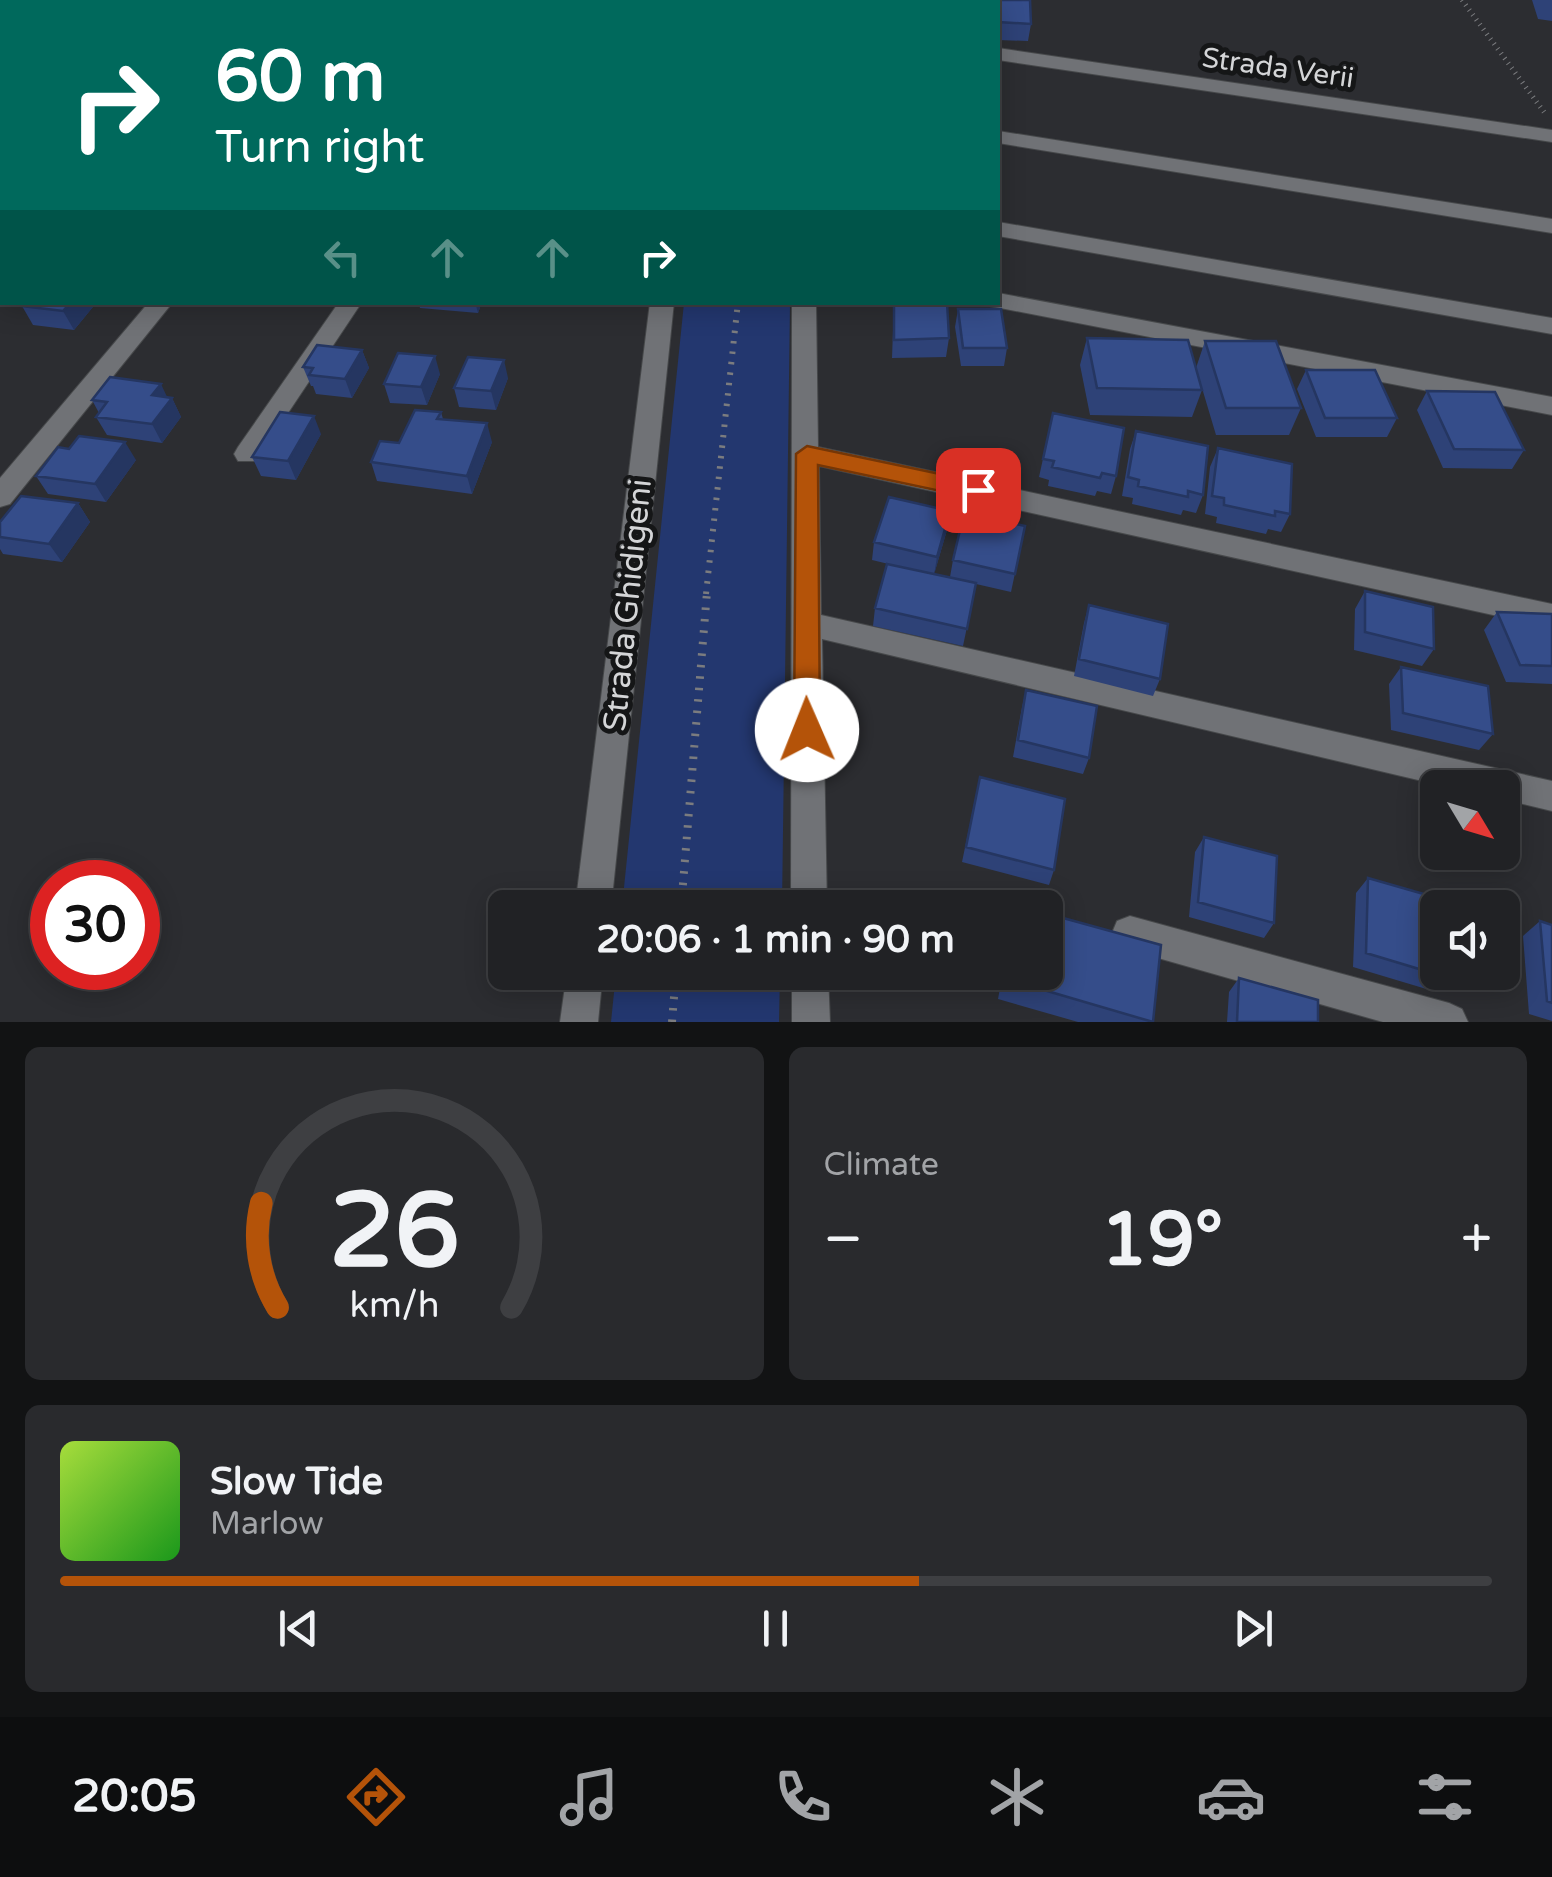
<!DOCTYPE html>
<meta charset="utf-8">
<style>
:root{--surface:#212225;--page:#292a2d;--text:#f1f3f6;--muted:#a2a4a7;--line:#3e3f42;--accent:#b45309}
body{margin:0;font-family:"Varela Round",sans-serif;background:var(--page);color:var(--text);height:100vh;display:flex;flex-direction:column;font-size:38px;white-space:nowrap}
*{box-sizing:border-box;margin:0}
p{font-size:32px;color:var(--muted)}
.icon{flex:none;width:55px;height:55px;fill:none;stroke:currentColor;stroke-width:2;stroke-linecap:round;stroke-linejoin:round}
.map{position:relative;height:1022px;overflow:hidden}
.drawer{display:flex;flex-direction:column;gap:25px;padding:25px;background:#121314;flex:1}
.drawer>*{flex:none}
.top-card{position:absolute;left:0px;top:0px;width:1000px;height:305px;box-shadow:0 5px 25px #0003,0 0 0 2px var(--line);background:#00695c;color:#fff;overflow:hidden}
.needle{width:65px;rotate:128deg}
.buttons{position:absolute;left:1420px;top:770px;display:grid;gap:20px}
.buttons a{display:grid;place-items:center;width:100px;height:100px;border-radius:15px;background:var(--surface);box-shadow:0 5px 25px #0003,0 0 0 2px var(--line);font-size:50px}
.speed{position:absolute;left:30px;top:860px;display:flex;gap:20px;font-size:50px;font-weight:700;text-align:center}
.speed>*{display:grid;place-content:center;width:130px;height:130px;border-radius:50%;background:var(--surface);box-shadow:0 5px 25px #0003,0 0 0 2px var(--line);line-height:1}
.speed .limit{border:15px solid #d22;background:#fff;color:#111}
.pin{position:absolute;display:grid;place-items:center;width:85px;height:85px;color:#fff;margin:-42px;border-radius:20px;box-shadow:0 5px 15px #0006}
.me{position:absolute;width:110px;margin:-55px;rotate:359deg;stroke-linejoin:round;filter:drop-shadow(0 0 8px #0008)}
.turn{display:flex;align-items:center;gap:35px;height:210px;padding:0 50px;font-size:45px}
.turn .icon{width:130px;height:130px;stroke-width:2.5}
.turn b{display:block;font-size:70px;line-height:85px}
.lanes{display:flex;align-items:center;height:95px;padding:0 50px;background:#0003;justify-content:center;gap:50px;direction:ltr}
.lanes .off{opacity:.35}
.big{font-size:75px;font-weight:700;line-height:1.1}
.drawer .widget{flex:1;display:flex;flex-direction:column;justify-content:center;gap:15px;min-width:0;padding:0 35px;border-radius:15px;background:var(--page)}
.drawer .dial{align-items:center;gap:0}
.dial svg{height:260px;overflow:visible;fill:none;stroke:var(--line);stroke-width:7;stroke-linecap:round;text-anchor:middle}
.dial text{fill:var(--text);stroke:none}
.song{display:flex;align-items:center;gap:30px}
.cover{width:120px;height:120px;border-radius:15px;background:linear-gradient(135deg,hsl(80 70% 55%),hsl(120 70% 35%))}
.played{height:10px;border-radius:5px;background:linear-gradient(90deg,var(--accent) 60%,var(--line) 60%)}
.keys{display:flex;justify-content:space-around;direction:ltr}
.heat{display:flex;justify-content:space-between;align-items:center;font-size:55px;direction:ltr}
.drawer .tiles{flex:1;display:grid;gap:25px;grid-template-columns:1fr 1fr}
.widget:last-child{grid-column:span 2}
.trip{position:absolute;left:488px;top:890px;width:575px;height:100px;border-radius:15px;background:var(--surface);box-shadow:0 5px 25px #0003,0 0 0 2px var(--line);font-weight:700;line-height:100px;text-align:center}
.tab-bar{display:flex;height:160px;justify-content:space-around;align-items:center;background:#0d0e0f;color:var(--muted)}
.tab-bar .icon{width:70px;height:70px}
.tab-bar .selected{color:var(--accent)}
.tab-bar b{font-size:45px;color:var(--text)}
.map>svg:first-child{display:block}
.green{fill:#23376f}
.lines{fill:none;stroke-linecap:round;stroke-linejoin:round}
.minor-casing{stroke:#46484a;stroke-width:2}
.path-far2{stroke:#7b7c7f;stroke-width:5;stroke-dasharray:1 5;stroke-linecap:butt}
.path-far1{stroke:#7b7c7f;stroke-width:6;stroke-dasharray:2.5 8;stroke-linecap:butt}
.path{stroke:#7b7c7f;stroke-width:8;stroke-dasharray:2.5 9;stroke-linecap:butt}
.minor{fill:#707276;fill-rule:evenodd}
.wall{fill:#2e4277}
.shaded-wall{fill:#253661}
.building{fill:#354d8a;stroke:#253661;stroke-width:2.5}
.route{fill:#b45309;stroke:#753606;stroke-width:2.5}
.labels{text-anchor:middle;dominant-baseline:central;stroke-width:10;stroke-linejoin:round;paint-order:stroke}
.far-street-label{font-size:28px;fill:#d4d5d7;stroke:#151617}
.street-label{font-size:32px;fill:#d4d5d7;stroke:#151617}
</style>
<div class="map">
<svg width="1552" height="1022" viewBox="0 0 1552 1022">
<rect width="100%" height="100%" fill="#2c2d31"/>
<path class="green" d="M684 303H790L782 907H622Z
M616 973H780L779 1022H611Z"/>
<g class="lines">
<defs>
<path id="minor" d="M0 0H18L20 2H2L0 7Z
M794 0H812V2H795Z
M998 48 1552 130V142L998 60Z
M2 66V79L0 80V67Z
M998 131 1552 219V233L998 143Z
M998 222 1552 318V334L998 236Z
M998 293 1552 397V415L990 306 987 302H998Z
M149 302H173L10 504 0 507V478Z
M339 302H362L256 461H238L234 454 238 447Z
M650 302H674L611 908H575Z
M792 302H816L818 447 1552 604V628L819 466 821 615 1552 781V811L1502 799V788H1452L822 639 827 908H791Z
M1130 916 1449 1003 1462 1009 1468 1022H1383L1130 950 1117 945 1112 933 1117 921Z
M567 972H603L598 1022H560Z
M792 972H828L830 1022H792Z"/>
</defs>
<use href="#minor" class="minor-casing"/>
<path class="path-far2" d="M1462 0 1544 112"/>
<path class="path-far1" d="M706 594 738 302"/>
<path class="path" d="M681 908 707 592
M672 1022 676 972"/>
<use href="#minor" class="minor"/>
</g>
<path class="wall" d="M292 0H330L328 2H293Z
M1532 0H1552V21L1538 19Z
M998 2 1031 24 1028 41 998 40Z
M26 302H97L74 330 33 325 22 306Z
M418 302H482L478 313 420 308Z
M894 302 949 338 946 357 892 358Z
M958 309 1007 348 1004 366H961L955 327Z
M1087 338 1202 390 1192 417 1090 415 1080 365Z
M1205 341 1301 408 1289 435H1216L1196 368Z
M362 350 369 368 352 398 316 394 313 386H311L303 367Z
M1306 370 1397 418 1387 437H1316L1297 389Z
M440 374 427 405 390 403 384 384Z
M508 378 496 410 459 407 454 388Z
M1427 391 1524 450 1512 469 1443 468 1417 410Z
M168 398H172L181 417 162 443 107 435 96 417 99 413 92 400Z
M441 412 443 419 492 442 472 494 377 481 371 462 399 443Z
M1053 413 1116 476 1111 494 1097 491 1095 496 1048 486 1049 480 1039 477Z
M1136 431 1203 495 1196 513 1183 510 1181 515 1132 504 1133 498 1122 496 1130 449Z
M321 434 296 480 261 476 252 457Z
M1218 448 1290 514 1281 532 1268 529 1266 534 1216 523 1217 517 1205 514 1210 467Z
M136 460 106 502 48 494 36 476Z
M78 503 90 522 62 562 3 554 0 549V522Z
M950 511 947 530 934 574 950 577 953 560 1025 526 1011 592 976 584 963 646 873 626 875 608 901 567 872 560 874 542Z
M1365 591 1434 649 1422 666 1354 650 1355 609Z
M1089 605 1160 679 1153 696 1074 676 1084 623Z
M1497 612 1552 614V684L1506 682 1484 630Z
M1401 667 1493 734 1479 750 1391 730 1389 684Z
M1026 690 1089 758 1083 774 1013 757 1022 707Z
M976 794 1054 870 1049 885 962 862Z
M1204 837 1274 923 1264 938 1189 917 1195 852Z
M1368 878 1449 978 1433 991 1353 967 1356 893Z
M1540 921 1552 925V1021L1529 1014 1523 936Z
M1003 972H1045L1153 1022H1078L998 999Z
M1239 978 1318 1022H1227L1229 992Z"/>
<path class="shaded-wall" d="M71 302H97L74 330 63 311Z
M475 302H482L478 313Z
M362 350 369 368 352 398 345 379Z
M435 356 440 374 427 405 421 387Z
M504 360 508 378 496 410 491 391Z
M161 384 169 401 172 398 181 417 162 443 152 424V395Z
M314 416 321 434 296 480 288 461Z
M487 423 492 442 472 494 467 476Z
M125 442 136 460 106 502 95 484Z
M78 503 90 522 62 562 49 544Z
M950 511 947 530 934 575 937 557Z"/>
<path class="building" d="M988 0H1030L1031 24 998 22V2H988Z
M0 4H2V24L0 26Z
M26 302H71L63 311 22 306Z
M894 302H947L949 338 894 340Z
M958 309H1001L1007 348H963Z
M1087 338 1188 340 1202 390 1097 388Z
M1205 341H1276L1301 408H1226Z
M317 345 362 350 345 379 309 375 313 368 303 367Z
M398 353 435 356 421 387 384 384Z
M468 357 504 360 491 391 454 388Z
M1306 370H1375L1397 418H1325Z
M110 377 161 384 152 395 172 398 152 424 96 417 107 402 92 400Z
M1427 391 1495 392 1524 450 1454 449Z
M415 410 441 412 437 419 487 423 467 476 371 462 380 441 399 443Z
M280 412 314 416 288 461 252 457Z
M1053 413 1124 428 1116 476 1102 473 1100 478 1052 467 1054 461 1043 459Z
M1136 431 1208 446 1203 495 1188 491V497L1138 486 1139 480 1128 477Z
M79 436 125 442 95 484 36 476 58 447 69 449Z
M1218 448 1292 464 1290 514 1275 511V516L1224 505V498L1212 496Z
M21 496 78 503 49 544 0 537V522Z
M889 497 950 511 937 557 874 542Z
M964 513 1025 526 1015 574 953 560Z
M887 564 976 583 967 629 875 608Z
M1365 591 1433 607 1434 649 1365 632Z
M1089 605 1168 624 1160 679 1079 659Z
M1497 612 1552 614V666L1520 665Z
M1401 667 1488 686 1493 734 1403 713Z
M1026 690 1097 706 1089 758 1018 740Z
M980 777 1065 799 1054 870 966 847Z
M1204 837 1277 856 1274 923 1198 902Z
M1368 878 1448 901V908H1438V972H1449V978L1366 953Z
M1045 913 1161 945 1153 1022 1006 979 1007 972H1045Z
M1540 921 1552 925V1003L1547 1001Z
M1239 978 1318 1000V1022H1237Z"/>
<path class="route" d="M807 446 978 482 989 490 978 499 818 465 820 730 816 738H797L794 730 796 454Z"/>
<g class="labels">
<g class="far-street-label">
<text transform="translate(1278 68) rotate(8)">Strada Verii</text>
</g>
<g class="street-label">
<text transform="translate(628 605) rotate(-84)">Strada Ghidigeni</text>
</g>
</g>
</svg>
<div class="buttons">
<a><svg class="needle" viewBox="-14 -14 28 28"><path d="M0-13l5 13h-10z" fill="#e53935"/><path d="M0 13l5-13h-10z" fill="#a2a4a7"/></svg></a>
<a><svg class="icon" aria-label="sound" viewBox="0 0 24 24"><path d="M4 9h4l5-4v14l-5-4H4zM17 9q2 3 0 6"/></svg></a>
</div>
<div class="speed"><div class="limit">30</div></div>
<div class="pin" style="left:978px;top:490px;background:#d93025"><svg class="icon" aria-label="arrive" viewBox="0 0 24 24"><path d="M6 21V4h12l-3 4 3 4H6"/></svg></div>
<svg class="me" style="left:807px;top:730px" viewBox="-20 -20 40 40"><circle r="19" fill="#fff"/><path d="M0-13L10 11 0 6-10 11z" fill="#b45309"/></svg>
<div class="trip">20:06 · 1 min · 90 m</div>
<div class="top-card">
<div class="turn"><svg class="icon" aria-label="right" viewBox="0 0 24 24"><path d="M7 20v-9h11M14 6l5 5-5 5"/></svg><div><b>60 m</b>Turn right</div></div>
<div class="lanes"><svg class="icon off" aria-label="left" viewBox="0 0 24 24"><path d="M17 20v-9H6M10 6l-5 5 5 5"/></svg><svg class="icon off" aria-label="ahead" viewBox="0 0 24 24"><path d="M12 20V5M6 11l6-6 6 6"/></svg><svg class="icon off" aria-label="ahead" viewBox="0 0 24 24"><path d="M12 20V5M6 11l6-6 6 6"/></svg><svg class="icon" aria-label="right" viewBox="0 0 24 24"><path d="M7 20v-9h11M14 6l5 5-5 5"/></svg></div>
</div>
</div>
<section class="drawer">
<div class="tiles">
<div class="widget dial"><svg viewBox="0 0 100 80">
<path d="M14 69A42 42 0 1 1 86 69"/>
<path d="M14 69A42 42 0 0 1 9 37" stroke="#b45309"/>
<text x="50" y="56" font-size="32" font-weight="700">26</text>
<text x="50" y="72" font-size="11">km/h</text>
</svg></div>
<div class="widget"><p>Climate</p>
<div class="heat"><a>−</a><b class="big">19°</b><a>+</a></div>
</div>
<div class="widget">
<div class="song"><i class="cover"></i><div><b>Slow Tide</b><p>Marlow</p></div></div>
<div class="played"></div>
<div class="keys"><svg class="icon" aria-label="previous" viewBox="0 0 24 24"><path d="M18 5L8 12l10 7zM5 5v14"/></svg><svg class="icon" aria-label="pause" viewBox="0 0 24 24"><path d="M8 5v14M16 5v14"/></svg><svg class="icon" aria-label="next" viewBox="0 0 24 24"><path d="M6 5l10 7-10 7zM19 5v14"/></svg></div>
</div>
</div>
</section>
<nav class="tab-bar">
<b>20:05</b>
<svg class="icon selected" aria-label="directions" viewBox="0 0 24 24"><path d="M12 3l9 9-9 9-9-9zM9 14v-3h6M13 9l2 2-2 2"/></svg>
<svg class="icon" aria-label="music" viewBox="0 0 24 24"><path d="M9 18V5l10-2v13"/><circle cx="6" cy="18" r="3"/><circle cx="16" cy="16" r="3"/></svg>
<svg class="icon" aria-label="phone" viewBox="0 0 24 24"><path d="M5 4h4l2 5-3 2q2 4 5 5l2-3 5 2v4C11 20 4 13 5 4z"/></svg>
<svg class="icon" aria-label="climate" viewBox="0 0 24 24"><path d="M12 3v18M4 7l16 10M4 17L20 7"/></svg>
<svg class="icon" aria-label="car" viewBox="0 0 24 24"><path d="M5 17H2v-5l4-1 3-4h7l3 4 3 1v5h-3M9 17h6M6 11h13"/><circle cx="7" cy="17" r="2"/><circle cx="17" cy="17" r="2"/></svg>
<svg class="icon" aria-label="filters" viewBox="0 0 24 24"><path d="M4 7h16M4 17h16"/><circle cx="9" cy="7" r="2"/><circle cx="15" cy="17" r="2"/></svg>
</nav>
